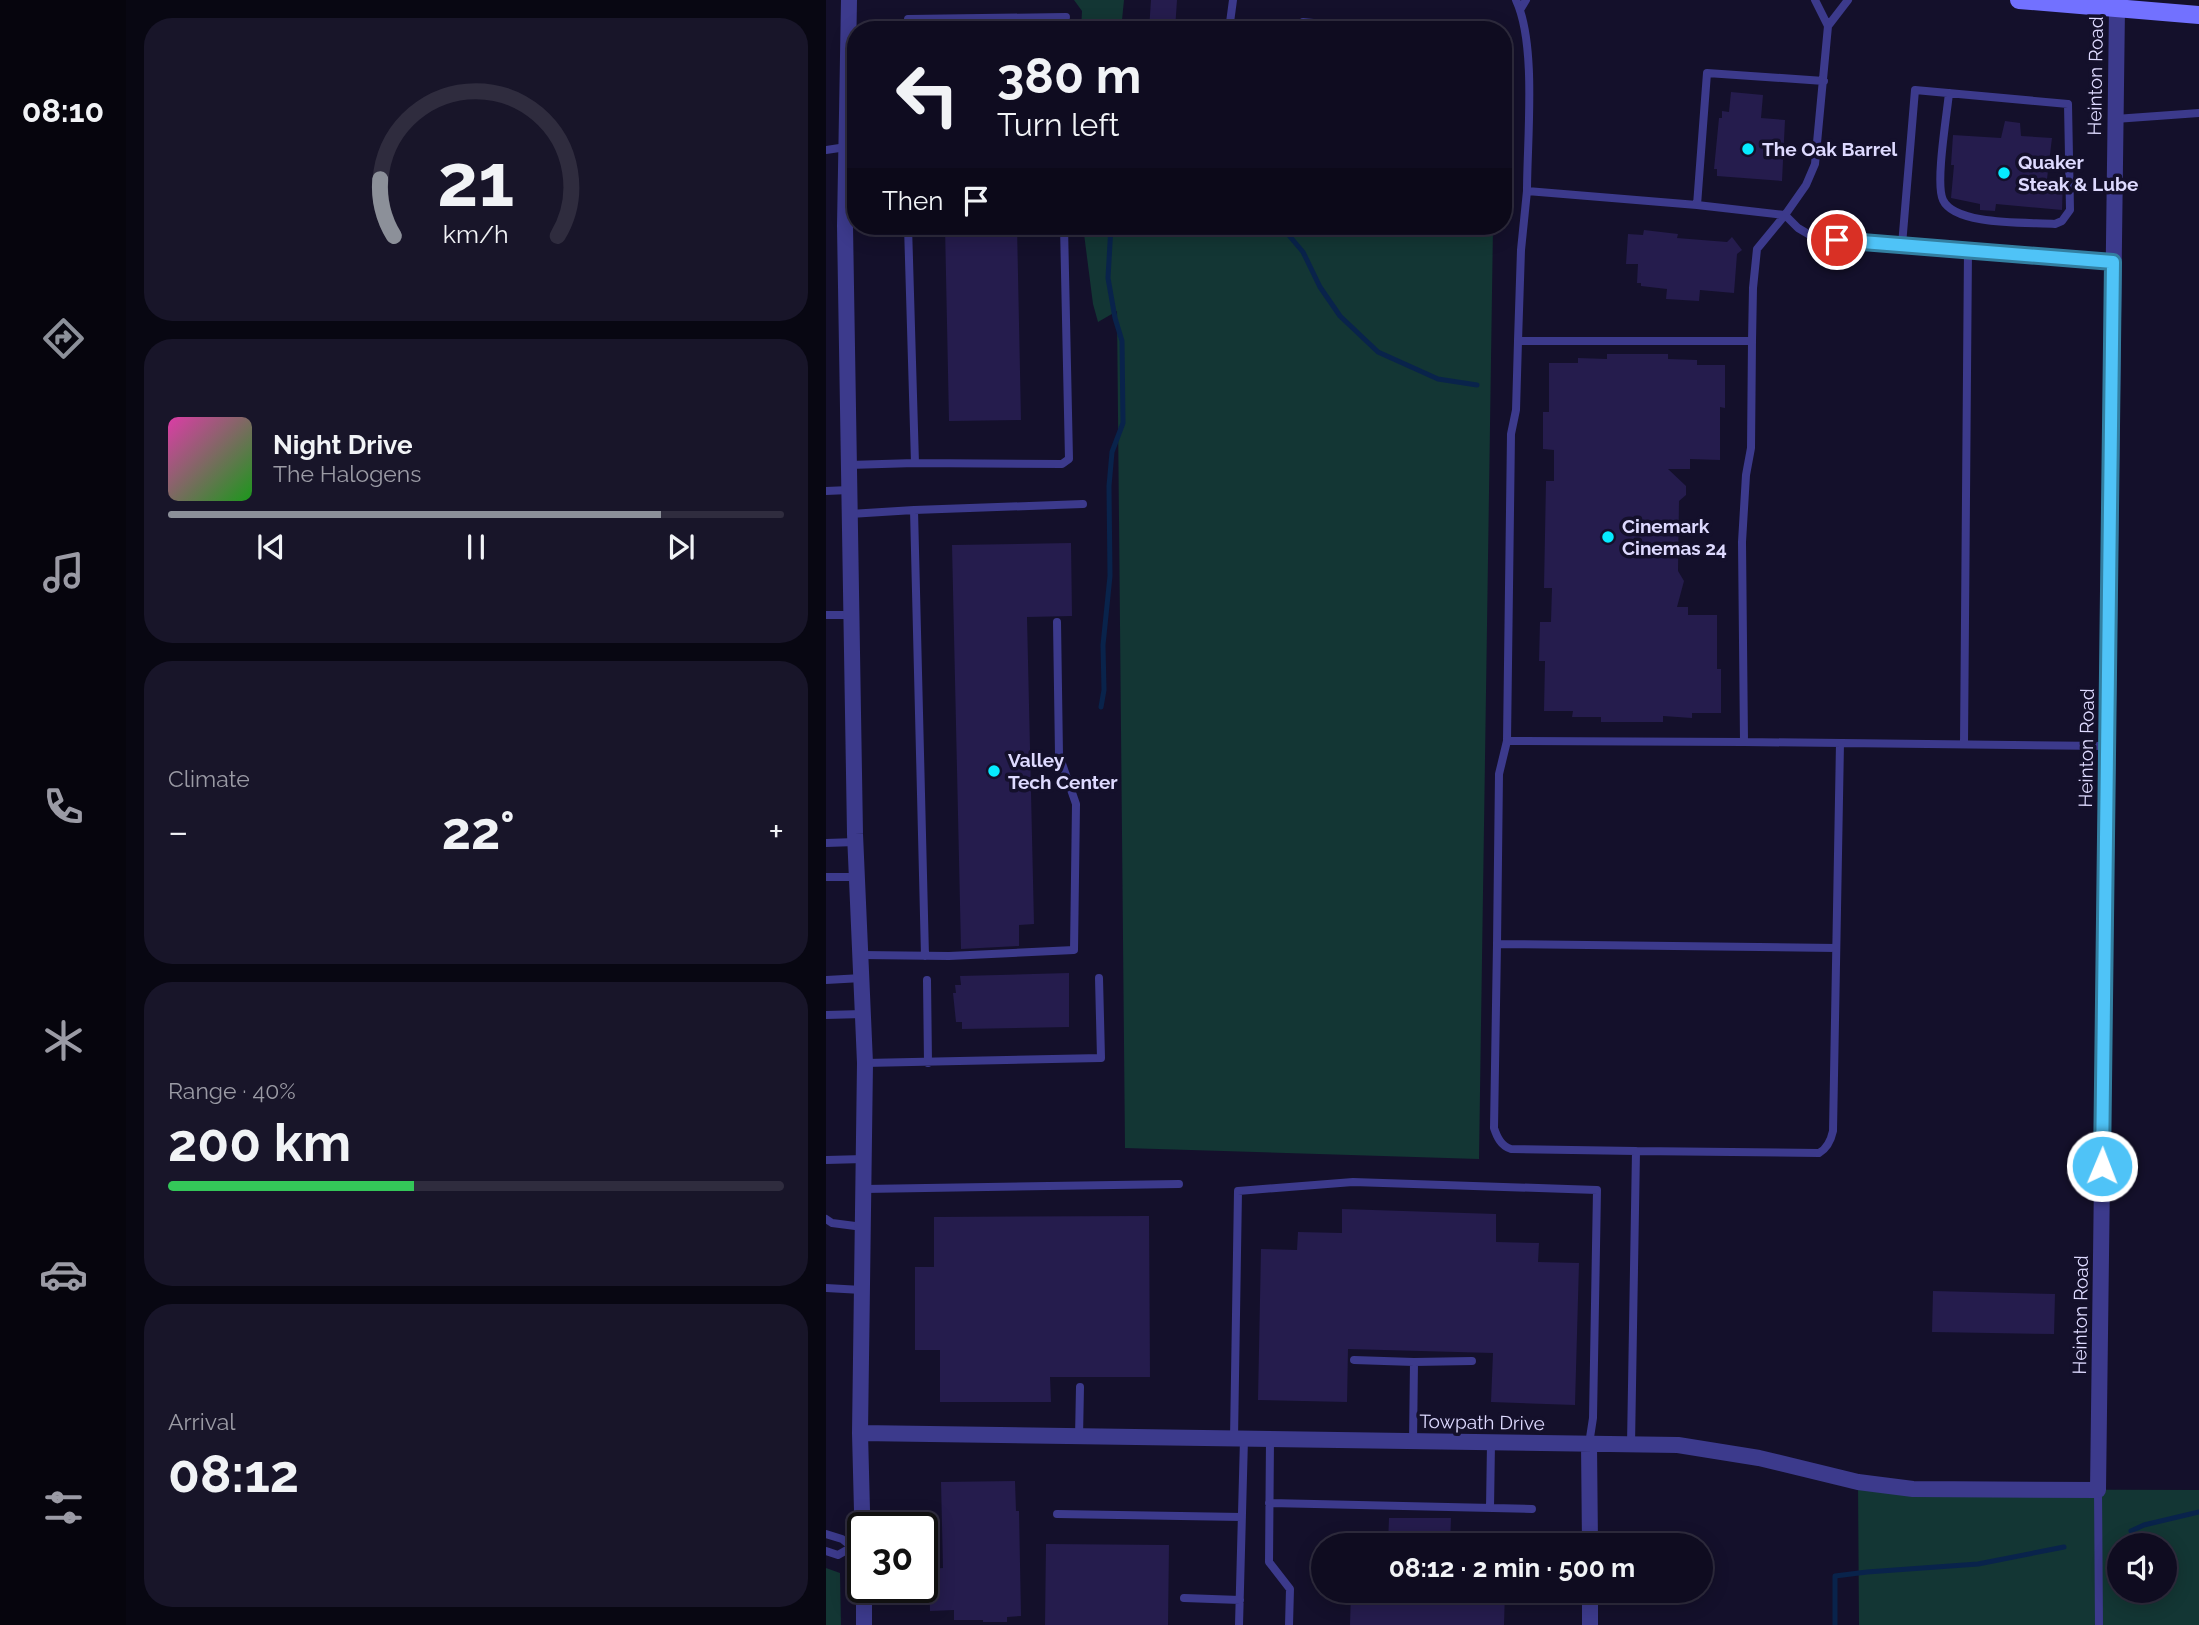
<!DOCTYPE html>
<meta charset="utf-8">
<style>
:root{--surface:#0f0c20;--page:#181529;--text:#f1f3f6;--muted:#9b9ba5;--line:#2f2c3e;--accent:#8c9099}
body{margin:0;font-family:Raleway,sans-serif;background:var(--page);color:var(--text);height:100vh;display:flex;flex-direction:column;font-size:26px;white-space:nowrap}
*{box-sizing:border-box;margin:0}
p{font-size:23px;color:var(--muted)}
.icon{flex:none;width:38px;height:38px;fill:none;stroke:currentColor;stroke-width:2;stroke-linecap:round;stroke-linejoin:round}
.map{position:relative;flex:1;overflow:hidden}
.side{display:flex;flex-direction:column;gap:18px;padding:18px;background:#080712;width:700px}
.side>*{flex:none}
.top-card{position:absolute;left:21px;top:21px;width:665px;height:214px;border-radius:28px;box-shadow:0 4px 18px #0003,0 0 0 2px var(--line);background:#0f0c20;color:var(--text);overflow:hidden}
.tools{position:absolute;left:1281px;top:1533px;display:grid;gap:14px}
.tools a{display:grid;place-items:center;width:70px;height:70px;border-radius:50%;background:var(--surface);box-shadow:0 4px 18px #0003,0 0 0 2px var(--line);font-size:35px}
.speed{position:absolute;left:21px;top:1512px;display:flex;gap:14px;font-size:35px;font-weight:700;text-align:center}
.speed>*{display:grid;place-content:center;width:91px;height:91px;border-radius:50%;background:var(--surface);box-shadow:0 4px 18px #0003,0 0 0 2px var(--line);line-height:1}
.speed .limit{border:4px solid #111;border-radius:10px;background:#fff;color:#111}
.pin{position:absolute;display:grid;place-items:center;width:60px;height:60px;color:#fff;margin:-30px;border:4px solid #fff;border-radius:50%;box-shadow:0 2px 7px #0007}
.me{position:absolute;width:77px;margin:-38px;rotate:1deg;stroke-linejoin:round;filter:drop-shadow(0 0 5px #0008)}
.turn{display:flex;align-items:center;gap:24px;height:147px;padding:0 35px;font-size:32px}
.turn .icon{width:91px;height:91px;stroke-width:2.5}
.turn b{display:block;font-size:49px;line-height:60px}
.then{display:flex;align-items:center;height:66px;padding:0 35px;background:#0003;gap:14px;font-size:26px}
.big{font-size:52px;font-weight:700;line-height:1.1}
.side .card{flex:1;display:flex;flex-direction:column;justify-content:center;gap:10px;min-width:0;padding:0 24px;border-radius:28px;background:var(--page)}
.side .dial{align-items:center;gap:0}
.dial svg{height:182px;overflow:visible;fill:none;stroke:var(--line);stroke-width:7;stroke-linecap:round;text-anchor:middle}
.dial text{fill:var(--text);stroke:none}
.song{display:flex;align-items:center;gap:21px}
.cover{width:84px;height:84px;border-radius:10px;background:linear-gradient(135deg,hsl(320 70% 55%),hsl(120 70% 35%))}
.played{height:7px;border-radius:4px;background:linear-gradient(90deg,var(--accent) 80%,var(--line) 80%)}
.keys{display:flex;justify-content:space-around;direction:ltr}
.heat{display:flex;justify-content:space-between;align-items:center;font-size:38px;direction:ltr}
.charge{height:10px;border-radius:5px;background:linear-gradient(90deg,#34c759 40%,var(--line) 0)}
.trip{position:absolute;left:485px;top:1533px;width:402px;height:70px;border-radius:35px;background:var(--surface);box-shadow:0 4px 18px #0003,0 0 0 2px var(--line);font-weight:700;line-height:70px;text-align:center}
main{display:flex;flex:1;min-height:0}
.menu{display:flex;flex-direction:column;width:126px;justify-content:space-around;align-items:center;background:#06050d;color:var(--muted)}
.menu .icon{width:49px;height:49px}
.menu .selected{color:var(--accent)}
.menu b{font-size:32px;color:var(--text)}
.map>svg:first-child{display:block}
.green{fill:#133634;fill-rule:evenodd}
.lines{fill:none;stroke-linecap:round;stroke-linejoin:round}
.stream{stroke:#09234b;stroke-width:5}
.building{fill:#251c4d}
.lane{stroke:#3c3a8c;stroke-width:8}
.street{stroke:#3c3a8c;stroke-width:16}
.secondary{stroke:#7271ff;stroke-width:18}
.route-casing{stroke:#337fa1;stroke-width:18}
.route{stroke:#4fc3f7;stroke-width:12}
.poi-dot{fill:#06ebff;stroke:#14102b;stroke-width:2.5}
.labels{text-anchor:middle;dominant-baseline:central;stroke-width:7;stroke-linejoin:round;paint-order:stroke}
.street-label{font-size:19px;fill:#dedaff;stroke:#14102b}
.poi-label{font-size:19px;font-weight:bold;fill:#dedaff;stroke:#14102b;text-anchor:start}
</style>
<main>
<nav class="menu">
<b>08:10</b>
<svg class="icon selected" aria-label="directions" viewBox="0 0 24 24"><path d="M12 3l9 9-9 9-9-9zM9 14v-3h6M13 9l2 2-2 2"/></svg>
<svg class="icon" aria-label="music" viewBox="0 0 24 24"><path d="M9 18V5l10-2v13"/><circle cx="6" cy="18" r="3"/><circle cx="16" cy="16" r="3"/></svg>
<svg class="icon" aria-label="phone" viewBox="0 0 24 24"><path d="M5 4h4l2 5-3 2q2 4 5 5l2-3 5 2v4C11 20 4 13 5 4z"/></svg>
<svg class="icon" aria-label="climate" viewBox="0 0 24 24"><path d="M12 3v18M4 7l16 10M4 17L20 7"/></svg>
<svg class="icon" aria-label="car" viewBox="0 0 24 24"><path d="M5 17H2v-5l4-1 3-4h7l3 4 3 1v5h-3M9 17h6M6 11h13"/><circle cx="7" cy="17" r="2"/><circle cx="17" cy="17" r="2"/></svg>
<svg class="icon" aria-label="filters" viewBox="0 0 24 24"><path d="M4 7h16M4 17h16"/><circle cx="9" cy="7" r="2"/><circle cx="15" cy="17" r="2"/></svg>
</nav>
<section class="side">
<div class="card dial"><svg viewBox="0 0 100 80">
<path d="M14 69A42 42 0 1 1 86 69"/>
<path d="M14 69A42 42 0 0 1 8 44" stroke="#8c9099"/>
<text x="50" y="56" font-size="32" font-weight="700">21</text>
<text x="50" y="72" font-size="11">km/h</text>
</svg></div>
<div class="card">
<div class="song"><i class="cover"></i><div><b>Night Drive</b><p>The Halogens</p></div></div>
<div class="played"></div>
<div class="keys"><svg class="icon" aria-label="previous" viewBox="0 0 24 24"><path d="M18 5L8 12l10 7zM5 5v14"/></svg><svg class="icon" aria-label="pause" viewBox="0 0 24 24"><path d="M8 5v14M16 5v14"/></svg><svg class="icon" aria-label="next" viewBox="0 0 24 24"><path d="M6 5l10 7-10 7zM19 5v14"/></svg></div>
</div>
<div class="card"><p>Climate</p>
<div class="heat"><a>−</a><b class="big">22°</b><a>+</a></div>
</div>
<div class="card"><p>Range · 40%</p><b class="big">200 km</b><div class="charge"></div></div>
<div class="card"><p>Arrival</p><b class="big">08:12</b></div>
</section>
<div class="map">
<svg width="1373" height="1625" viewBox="0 0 1373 1625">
<rect width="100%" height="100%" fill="#14102b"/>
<path class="green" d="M248 0H298L295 30H255L256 11Z
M257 226H667L653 1159 299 1148 291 311 272 322 267 304Z
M1032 1482 1087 1489 1373 1490V1625H1033ZM1293 1545H1339V1591H1293Z
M0 1568 14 1573 15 1625H0Z"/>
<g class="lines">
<path class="stream" d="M455 226 477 252 494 287 514 316 552 352 612 379 651 385
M275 707 278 690 277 645 284 576 283 486 286 452 297 423 296 341 289 318 282 278 285 226
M1305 1531 1318 1525 1373 1512
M1009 1625V1576L1041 1572 1152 1564 1238 1547"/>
</g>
<path class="building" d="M325 0H351L349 30H323Z
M905 92 937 95 935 118 959 120 956 181 891 176V169H888L893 118H896V111L903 112Z
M1179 121 1194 123 1195 136 1226 138 1221 179 1237 180 1236 210 1170 204 1169 211 1154 210V204L1125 198 1128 165H1125L1127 135 1175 138Z
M119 226H191L195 420 123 421Z
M818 230 852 234 851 238 901 242 906 237 916 250 911 254 908 293 874 290 873 301 840 299 841 289 815 286V283H811L812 264H800L802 234 817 235Z
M781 354H842V359L871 360V365H899V408L894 407V460L864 459V469H842L860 486V495L853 501 852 571 858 581 851 607H862V615H891V669H895V713H866V718L837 716V722H775V717H746L747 711H718L719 661H713L714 622H725L726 588H718L720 481H728V450L717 449V412H723V363H752V358L781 359Z
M245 543 246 616 201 617 208 924 193 925V946L135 949 126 545Z
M243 973V1027L136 1029V1022H130L127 993H130L129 985H135L134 976Z
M516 1209 670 1214V1242L713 1243 712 1262 753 1263 749 1405 665 1402 667 1353 522 1349 521 1402 432 1400 435 1249 471 1250 472 1232 516 1233Z
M323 1216 324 1377H224L225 1402H114V1350H89V1267H108V1217Z
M1107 1291 1229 1294 1228 1334 1106 1332Z
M189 1481 190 1511H193L195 1616 181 1617V1622H157V1620H128V1610L104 1611 103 1569 117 1568 115 1482Z
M563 1518H625L624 1545H562Z
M220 1544 343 1545 342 1625H219Z
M525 1591H679L678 1625H524Z"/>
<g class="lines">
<path class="lane" d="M690 0C711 45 701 140 701 191L871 205
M989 0 1002 26
M1022 0 1002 26 989 164 980 185 959 215 972 228 989 238 1287 262
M694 10 700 0
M81 30 82 19 240 17
M403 30 407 0
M476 30 477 22 561 30
M1289 119 1373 113
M0 150 20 147
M701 191 695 250 692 341H926L927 288 931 249 959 215
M959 215 871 205 881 73 998 81
M82 226 89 463 236 464 243 459 238 226
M1076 245 1089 90 1242 104 1244 210 1236 221 1229 224C1203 222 1129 226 1117 200 1109 184 1121 114 1123 93
M926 341 925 448 920 475 916 542 918 742 1281 746
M23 465 89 463
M0 491 23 490
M24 514 88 510
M0 615H25
M681 741 685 434 690 410 692 341
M1138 744 1142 250
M0 843 30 842
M0 877H31
M671 944 673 774 681 741 918 742
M35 955 123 956 248 950 250 804 233 755 231 622
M99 956 88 510 257 504
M0 980 36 978
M101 980 102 1063
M0 1015 37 1014
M39 1063 275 1058 273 978
M810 1151 685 1149C675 1146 671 1137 668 1128L671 944 1010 948
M0 1160 38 1159
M38 1189 353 1184
M0 1219 6 1223 37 1227
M0 1288 36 1290
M528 1360 588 1362
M253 1437 254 1387
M408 1439 412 1191 527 1182 771 1190 767 1418 763 1444
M444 1440 443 1562 464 1589 463 1625
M587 1442 588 1362 646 1361
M805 1445 810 1151 993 1153C1002 1148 1005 1140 1007 1131L1014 743
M1272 1490 1273 1625
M443 1503 706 1509
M664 1508 665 1443
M231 1514 416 1517
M0 1534 16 1539 26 1547
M0 1551 12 1555 26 1547 37 1548
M358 1598 414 1600
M413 1625 418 1439"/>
<path class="street" d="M23 0 19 226 29 834 39 1063 34 1433 37 1550
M34 1433 852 1445 933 1458 1032 1482 1087 1489 1272 1490 1291 8
M763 1444 764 1545
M38 1587V1625
M764 1591V1625"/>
<path class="secondary" d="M1193 0 1373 15"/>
</g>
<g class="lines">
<defs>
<path id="route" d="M1011 240 1287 262 1276 1166"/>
</defs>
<use href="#route" class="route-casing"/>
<use href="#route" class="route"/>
</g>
<g class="poi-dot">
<circle cx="922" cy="149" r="7"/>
<circle cx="1178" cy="173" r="7"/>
<circle cx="782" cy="537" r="7"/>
<circle cx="168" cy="771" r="7"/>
</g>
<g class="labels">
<g class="street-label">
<text transform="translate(1269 76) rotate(-89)">Heinton Road</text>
<text transform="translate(1260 748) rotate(-89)">Heinton Road</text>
<text transform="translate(1254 1315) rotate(-89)">Heinton Road</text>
<text transform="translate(656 1422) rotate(1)">Towpath Drive</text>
</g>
<g class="poi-label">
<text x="936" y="149">The Oak Barrel</text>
<text x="1192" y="162">Quaker<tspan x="1192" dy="22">Steak &amp; Lube</tspan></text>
<text x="796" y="526">Cinemark<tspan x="796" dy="22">Cinemas 24</tspan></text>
<text x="182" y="760">Valley<tspan x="182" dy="22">Tech Center</tspan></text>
</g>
</g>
</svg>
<div class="tools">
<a><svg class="icon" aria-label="sound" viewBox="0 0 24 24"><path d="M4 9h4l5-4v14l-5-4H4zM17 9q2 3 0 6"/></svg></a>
</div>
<div class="speed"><div class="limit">30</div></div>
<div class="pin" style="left:1011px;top:240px;background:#d93025"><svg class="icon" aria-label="arrive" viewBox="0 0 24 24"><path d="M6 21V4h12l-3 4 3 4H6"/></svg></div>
<svg class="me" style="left:1276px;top:1166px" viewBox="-20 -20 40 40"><circle r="17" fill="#4fc3f7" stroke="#fff" stroke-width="3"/><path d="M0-11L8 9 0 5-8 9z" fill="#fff"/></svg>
<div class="trip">08:12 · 2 min · 500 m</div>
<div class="top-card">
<div class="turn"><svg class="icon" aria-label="left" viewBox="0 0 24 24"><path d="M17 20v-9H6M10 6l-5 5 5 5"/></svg><div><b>380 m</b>Turn left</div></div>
<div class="then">Then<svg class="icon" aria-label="arrive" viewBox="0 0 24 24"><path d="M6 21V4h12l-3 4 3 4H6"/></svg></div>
</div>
</div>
</main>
